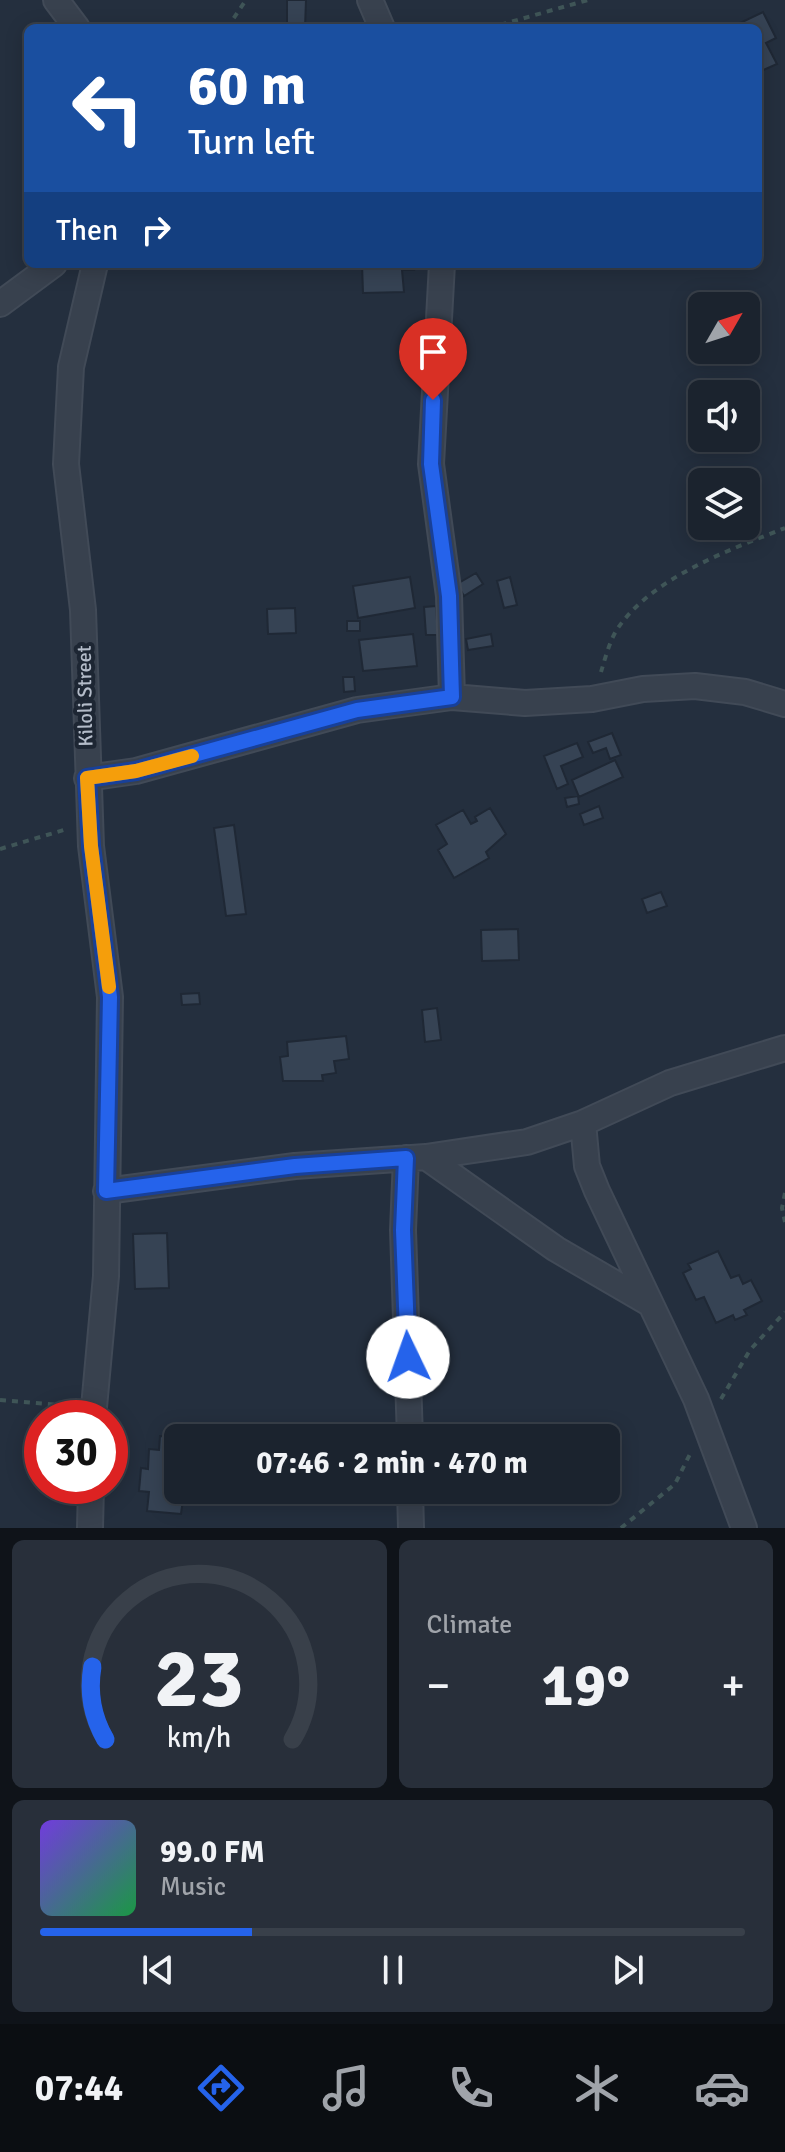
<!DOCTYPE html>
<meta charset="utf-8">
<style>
:root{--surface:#1b232e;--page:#282f3a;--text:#f1f3f6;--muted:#a0a4aa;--line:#39404a;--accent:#2563eb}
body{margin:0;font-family:Signika,sans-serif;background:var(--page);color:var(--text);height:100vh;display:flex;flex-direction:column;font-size:30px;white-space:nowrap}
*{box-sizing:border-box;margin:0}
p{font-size:26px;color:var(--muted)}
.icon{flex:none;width:44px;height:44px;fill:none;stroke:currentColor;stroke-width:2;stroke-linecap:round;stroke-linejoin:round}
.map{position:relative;height:1528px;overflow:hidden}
.sheet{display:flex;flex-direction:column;gap:12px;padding:12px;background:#0f1319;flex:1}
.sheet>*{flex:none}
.guide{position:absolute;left:24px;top:24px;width:738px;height:244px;border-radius:12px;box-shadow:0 4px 20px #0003,0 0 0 2px var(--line);background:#1a4fa0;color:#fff;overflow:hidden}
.needle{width:52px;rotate:51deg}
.buttons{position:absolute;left:688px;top:292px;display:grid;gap:16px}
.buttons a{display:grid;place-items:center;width:72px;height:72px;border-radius:12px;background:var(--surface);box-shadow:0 4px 20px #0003,0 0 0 2px var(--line);font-size:40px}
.speed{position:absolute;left:24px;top:1400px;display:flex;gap:16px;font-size:40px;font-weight:700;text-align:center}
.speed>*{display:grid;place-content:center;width:104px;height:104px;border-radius:50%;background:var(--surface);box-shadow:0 4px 20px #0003,0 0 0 2px var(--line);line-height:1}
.speed .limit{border:12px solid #d22;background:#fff;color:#111}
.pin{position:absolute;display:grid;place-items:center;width:68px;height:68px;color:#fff;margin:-82px -34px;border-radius:50% 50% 50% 0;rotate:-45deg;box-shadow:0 0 8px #0007}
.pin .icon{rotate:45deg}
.me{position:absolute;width:88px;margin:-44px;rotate:357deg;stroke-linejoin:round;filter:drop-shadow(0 0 6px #0008)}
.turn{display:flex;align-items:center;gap:28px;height:168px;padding:0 32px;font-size:36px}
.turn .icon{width:104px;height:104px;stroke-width:2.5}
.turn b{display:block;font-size:56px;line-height:68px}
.then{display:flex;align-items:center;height:76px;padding:0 32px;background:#0003;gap:16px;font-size:30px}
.big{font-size:60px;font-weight:800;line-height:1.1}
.sheet .widget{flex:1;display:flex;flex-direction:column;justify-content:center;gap:12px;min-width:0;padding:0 28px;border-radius:12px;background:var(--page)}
.sheet .dial{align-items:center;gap:0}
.dial svg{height:208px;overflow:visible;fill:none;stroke:var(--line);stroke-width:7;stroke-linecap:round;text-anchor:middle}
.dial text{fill:var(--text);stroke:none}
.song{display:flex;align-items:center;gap:24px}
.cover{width:96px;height:96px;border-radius:12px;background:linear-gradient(135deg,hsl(260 70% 55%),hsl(140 70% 35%))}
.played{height:8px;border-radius:4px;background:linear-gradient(90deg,var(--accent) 30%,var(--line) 30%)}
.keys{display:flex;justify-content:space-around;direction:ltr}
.heat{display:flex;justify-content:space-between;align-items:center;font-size:44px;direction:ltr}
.sheet .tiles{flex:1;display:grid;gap:12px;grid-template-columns:1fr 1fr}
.widget:last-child{grid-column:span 2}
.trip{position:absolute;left:164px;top:1424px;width:456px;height:80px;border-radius:12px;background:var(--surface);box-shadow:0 4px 20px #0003,0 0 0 2px var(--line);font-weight:800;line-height:80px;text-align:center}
.tabs{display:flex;height:128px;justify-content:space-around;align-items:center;background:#0b0e12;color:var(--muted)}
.tabs .icon{width:56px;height:56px}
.tabs .current{color:var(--accent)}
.tabs b{font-size:36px;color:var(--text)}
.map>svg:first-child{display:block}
.building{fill:#364354;stroke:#1f2835;stroke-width:2}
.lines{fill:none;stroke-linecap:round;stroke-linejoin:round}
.street-casing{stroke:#414a57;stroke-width:28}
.path{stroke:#3f5557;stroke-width:4;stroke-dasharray:6 6;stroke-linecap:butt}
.street{stroke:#38414e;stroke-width:24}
.route-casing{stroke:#184099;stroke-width:20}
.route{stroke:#2563eb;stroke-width:14}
.slow{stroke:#f59e0b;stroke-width:14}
.labels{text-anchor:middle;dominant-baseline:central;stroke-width:8;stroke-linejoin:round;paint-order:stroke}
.street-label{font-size:20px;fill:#b4bcc9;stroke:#1d2633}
</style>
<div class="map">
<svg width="785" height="1528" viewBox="0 0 785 1528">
<rect width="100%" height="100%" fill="#242f3e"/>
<path class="building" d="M287 0H306L305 28H287Z
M763 12 776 38 766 43 777 64 759 72 758 28H740L738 24Z
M362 264H413L414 270H402L404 292 363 293Z
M476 573 483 584 464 596 457 584Z
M410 577 415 608 358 618 353 586Z
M510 577 517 605 504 608 497 581Z
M436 606 438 635H426L424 607Z
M295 608 296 633 268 634 267 609Z
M347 621H360V631H347Z
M413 634 417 666 363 671 359 640Z
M491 634 493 646 468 650 466 639Z
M343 677H354L355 691 344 692Z
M612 733 621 755 610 759 606 748 593 753 588 742Z
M577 743 583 757 561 766 568 784 557 789 544 756Z
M615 760 623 777 579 797 572 780Z
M578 796 579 804 567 807 565 798Z
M599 806 603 818 584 825 580 814Z
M490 808 506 834 486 852 489 858 454 878 438 850 447 844 436 825 463 810 471 824 477 821 475 817Z
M234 825 246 914 226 916 214 828Z
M661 892 667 906 647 913 642 899Z
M518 929 519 960 482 961 481 930Z
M199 993 200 1004 182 1005 181 994Z
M437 1008 441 1040 425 1042 422 1010Z
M346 1036 349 1059 334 1061 336 1073 322 1075 323 1081H283L280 1057 288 1056 287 1042Z
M167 1233 169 1288 135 1289 133 1234Z
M718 1251 731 1278 739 1275 743 1284 751 1280 762 1301 744 1310 747 1315 735 1320 733 1315 716 1323 704 1297 696 1300 683 1273 691 1269 688 1264Z
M160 1436 182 1438H178V1490H190L189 1499H183L181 1514 147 1511 149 1492 139 1491 141 1468 148 1469 149 1449 159 1450Z"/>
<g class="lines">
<defs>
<path id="street" d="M56 0 77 28
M370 0 382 28
M442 264 431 464 449 596 452 697
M0 304 54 264
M87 778 136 771 357 710 452 697 525 703 592 699 643 689 695 686 745 692 785 704
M583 1123 587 1166 597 1191 696 1399 744 1528
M426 1157 556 1249 647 1302
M406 1158 403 1230 410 1438
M106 1191 295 1166 426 1157 527 1142 583 1123 670 1083 785 1048
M93 1418 106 1276 110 997 91 846 83 610 66 464 71 367 95 264
M410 1490 411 1528
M90 1528 91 1486"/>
</defs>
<use href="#street" class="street-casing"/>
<path class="path" d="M227 28 246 0
M489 28 588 0
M601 672C605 659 609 643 616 631 650 578 729 550 785 528
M0 849 67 829
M785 1193 782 1208 785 1222
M721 1399 750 1350 785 1312
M0 1400 73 1406
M621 1528 675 1484 691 1452"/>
<use href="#street" class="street"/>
</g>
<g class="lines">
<defs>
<path id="route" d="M408 1357 403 1230 406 1158 295 1166 106 1191 110 997 91 846 87 778 136 771 357 710 452 697 449 596 431 464 433 400"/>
</defs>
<use href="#route" class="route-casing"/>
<use href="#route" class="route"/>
<path class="slow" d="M109 987 91 846 87 778 136 771 192 756"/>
</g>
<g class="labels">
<g class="street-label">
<text transform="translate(85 696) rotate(-91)">Kiloli Street</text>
</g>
</g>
</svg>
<div class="buttons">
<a><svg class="needle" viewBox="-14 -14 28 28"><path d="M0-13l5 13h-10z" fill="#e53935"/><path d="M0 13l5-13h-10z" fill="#a0a4aa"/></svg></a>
<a><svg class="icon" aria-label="sound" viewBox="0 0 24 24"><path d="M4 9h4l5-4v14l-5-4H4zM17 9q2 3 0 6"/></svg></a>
<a><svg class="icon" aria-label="layers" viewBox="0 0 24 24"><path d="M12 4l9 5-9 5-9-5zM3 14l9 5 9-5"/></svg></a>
</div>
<div class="speed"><div class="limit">30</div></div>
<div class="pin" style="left:433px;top:400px;background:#d93025"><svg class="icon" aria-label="arrive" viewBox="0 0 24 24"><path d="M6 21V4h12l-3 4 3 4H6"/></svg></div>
<svg class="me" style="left:408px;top:1357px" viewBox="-20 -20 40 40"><circle r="19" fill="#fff"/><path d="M0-13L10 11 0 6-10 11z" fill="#2563eb"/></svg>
<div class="trip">07:46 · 2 min · 470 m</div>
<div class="guide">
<div class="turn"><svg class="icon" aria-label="left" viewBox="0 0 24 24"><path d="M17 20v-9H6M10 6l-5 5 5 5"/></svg><div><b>60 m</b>Turn left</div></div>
<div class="then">Then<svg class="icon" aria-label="right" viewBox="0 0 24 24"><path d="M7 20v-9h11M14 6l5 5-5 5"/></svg></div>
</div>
</div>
<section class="sheet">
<div class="tiles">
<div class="widget dial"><svg viewBox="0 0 100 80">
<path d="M14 69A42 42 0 1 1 86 69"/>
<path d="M14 69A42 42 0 0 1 9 41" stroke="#2563eb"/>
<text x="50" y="56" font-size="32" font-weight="700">23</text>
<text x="50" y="72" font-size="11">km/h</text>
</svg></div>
<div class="widget"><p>Climate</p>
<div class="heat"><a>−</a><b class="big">19°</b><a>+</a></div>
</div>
<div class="widget">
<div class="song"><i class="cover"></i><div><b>99.0 FM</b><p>Music</p></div></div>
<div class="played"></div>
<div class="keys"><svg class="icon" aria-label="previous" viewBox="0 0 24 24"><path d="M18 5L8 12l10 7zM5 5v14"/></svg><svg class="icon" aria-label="pause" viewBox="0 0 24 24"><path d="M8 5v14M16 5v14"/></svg><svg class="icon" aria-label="next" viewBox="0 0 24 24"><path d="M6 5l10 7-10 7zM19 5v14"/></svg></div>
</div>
</div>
</section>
<nav class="tabs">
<b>07:44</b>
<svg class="icon current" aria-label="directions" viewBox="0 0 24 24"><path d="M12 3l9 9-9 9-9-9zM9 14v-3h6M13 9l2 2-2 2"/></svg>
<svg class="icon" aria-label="music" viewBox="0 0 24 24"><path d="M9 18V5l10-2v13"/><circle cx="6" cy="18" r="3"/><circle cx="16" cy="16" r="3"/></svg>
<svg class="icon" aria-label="phone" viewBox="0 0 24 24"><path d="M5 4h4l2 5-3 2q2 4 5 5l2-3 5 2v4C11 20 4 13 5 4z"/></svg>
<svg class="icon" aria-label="climate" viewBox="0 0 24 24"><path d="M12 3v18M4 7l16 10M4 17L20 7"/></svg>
<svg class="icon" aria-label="car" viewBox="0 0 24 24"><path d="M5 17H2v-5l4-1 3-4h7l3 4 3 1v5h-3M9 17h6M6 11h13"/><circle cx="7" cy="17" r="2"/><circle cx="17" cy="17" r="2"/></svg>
</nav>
